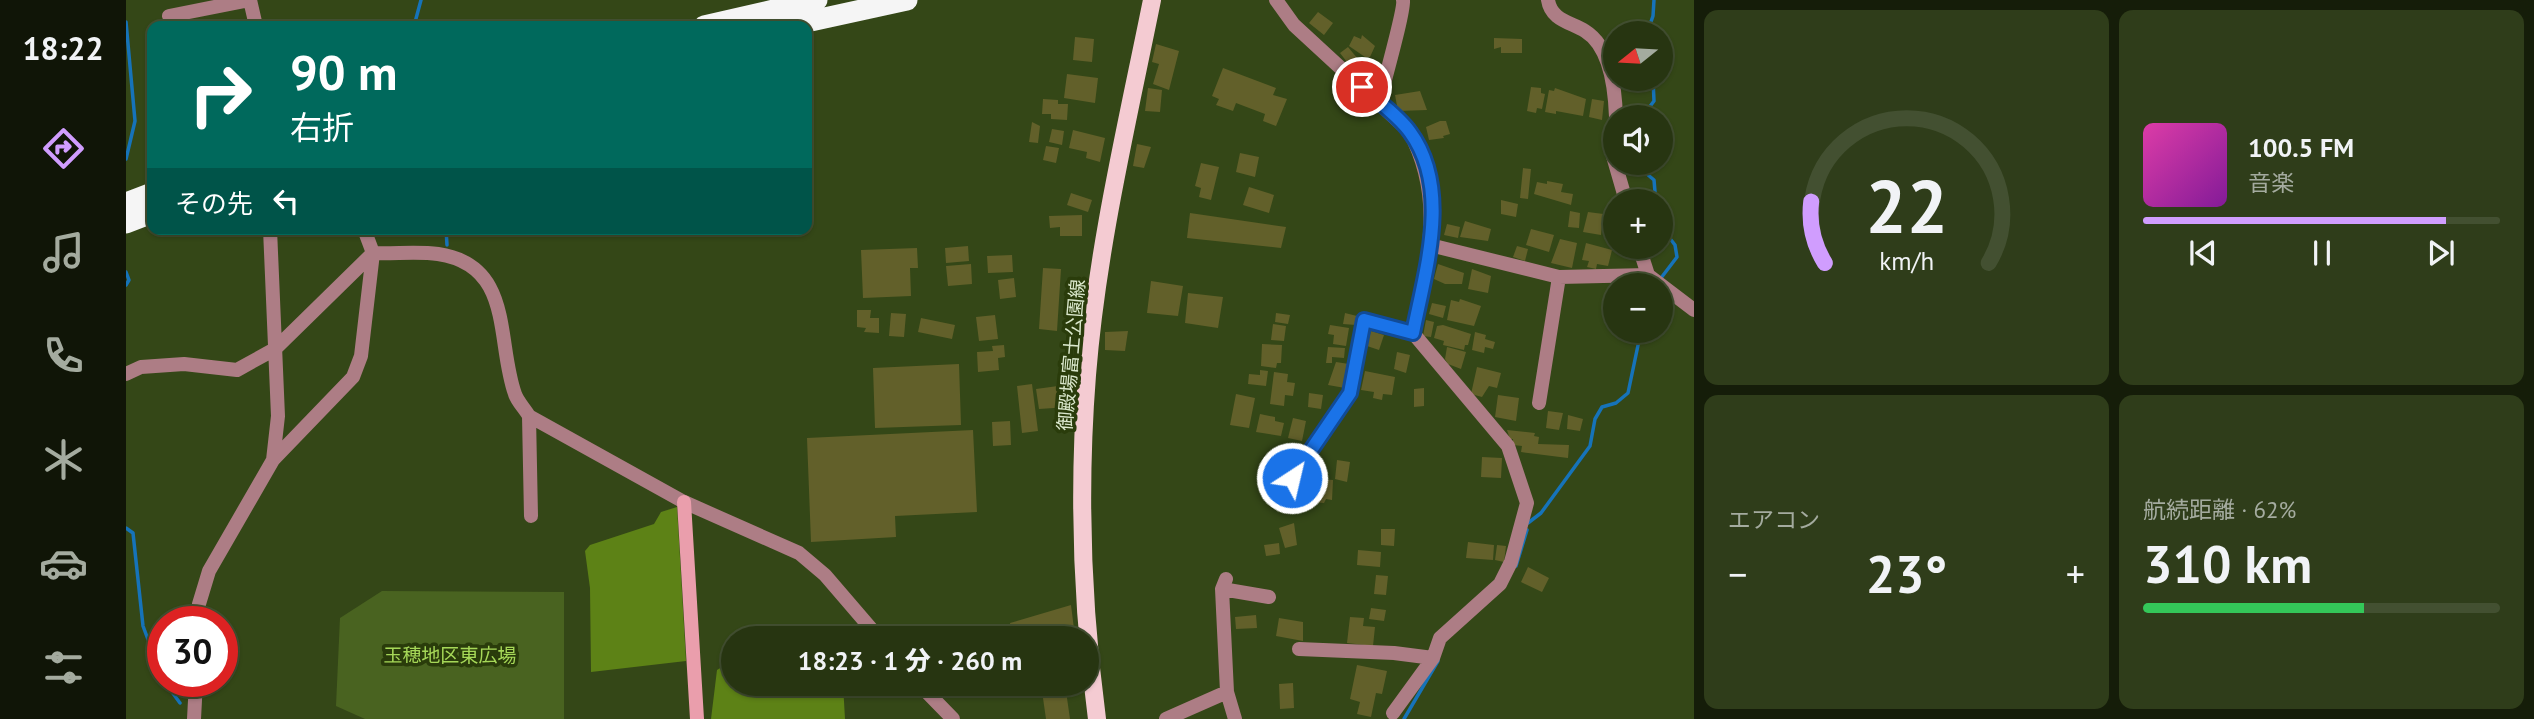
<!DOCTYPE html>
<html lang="ja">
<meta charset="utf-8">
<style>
:root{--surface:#273511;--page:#2f3d1a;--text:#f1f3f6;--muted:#a4ab9f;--line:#435031;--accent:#d09dfe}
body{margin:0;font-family:"PT Sans","Noto Sans JP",sans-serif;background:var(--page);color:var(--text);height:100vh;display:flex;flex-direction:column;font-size:26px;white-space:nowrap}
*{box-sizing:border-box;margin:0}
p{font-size:23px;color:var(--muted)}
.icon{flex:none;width:38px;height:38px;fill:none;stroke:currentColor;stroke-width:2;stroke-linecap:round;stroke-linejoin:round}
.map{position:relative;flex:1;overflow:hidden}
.details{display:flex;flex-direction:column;gap:10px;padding:10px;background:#151d09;width:840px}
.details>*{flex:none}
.banner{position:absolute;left:21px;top:21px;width:665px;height:214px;border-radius:14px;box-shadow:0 2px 5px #0004,0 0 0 2px var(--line);background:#00695c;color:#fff;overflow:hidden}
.needle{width:46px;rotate:252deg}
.controls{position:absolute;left:1477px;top:21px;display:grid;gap:14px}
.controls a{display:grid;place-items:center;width:70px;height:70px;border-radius:50%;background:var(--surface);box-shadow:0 2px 5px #0004,0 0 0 2px var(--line);font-size:35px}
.speed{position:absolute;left:21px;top:606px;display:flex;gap:14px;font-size:35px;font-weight:700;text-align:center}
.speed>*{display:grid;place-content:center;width:91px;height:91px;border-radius:50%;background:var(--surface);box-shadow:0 2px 5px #0004,0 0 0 2px var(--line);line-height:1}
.speed .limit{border:10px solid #d22;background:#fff;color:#111}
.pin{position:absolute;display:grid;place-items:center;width:60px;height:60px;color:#fff;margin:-30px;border:4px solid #fff;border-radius:50%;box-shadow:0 2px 7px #0007}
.me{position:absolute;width:77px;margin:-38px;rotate:35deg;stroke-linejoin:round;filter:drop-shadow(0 0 5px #0008)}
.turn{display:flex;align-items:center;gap:24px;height:147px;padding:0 28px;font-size:32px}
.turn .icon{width:91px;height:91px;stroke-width:2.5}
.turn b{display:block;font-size:49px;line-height:60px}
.then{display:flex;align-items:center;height:66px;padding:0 28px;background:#0003;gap:14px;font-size:26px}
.big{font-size:52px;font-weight:800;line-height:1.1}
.details .card{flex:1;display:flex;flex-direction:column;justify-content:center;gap:10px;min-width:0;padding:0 24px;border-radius:14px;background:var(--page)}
.details .dial{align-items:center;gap:0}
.dial svg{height:182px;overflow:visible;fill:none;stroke:var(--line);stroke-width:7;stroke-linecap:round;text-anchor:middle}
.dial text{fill:var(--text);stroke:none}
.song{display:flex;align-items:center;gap:21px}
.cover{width:84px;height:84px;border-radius:10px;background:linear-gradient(135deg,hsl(320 70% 55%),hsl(290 70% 35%))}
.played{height:7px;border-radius:4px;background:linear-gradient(90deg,var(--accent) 85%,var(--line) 85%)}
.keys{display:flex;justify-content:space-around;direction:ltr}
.heat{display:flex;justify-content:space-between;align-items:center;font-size:38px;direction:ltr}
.charge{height:10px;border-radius:5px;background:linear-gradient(90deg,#34c759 62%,var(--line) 0)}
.details .tiles{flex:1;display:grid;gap:10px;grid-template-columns:repeat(2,1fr)}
.trip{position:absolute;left:595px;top:626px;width:378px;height:70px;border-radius:35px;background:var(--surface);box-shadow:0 2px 5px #0004,0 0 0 2px var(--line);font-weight:800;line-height:70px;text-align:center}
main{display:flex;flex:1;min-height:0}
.tabs{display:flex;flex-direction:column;width:126px;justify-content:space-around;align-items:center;background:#101507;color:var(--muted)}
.tabs .icon{width:49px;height:49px}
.tabs .on{color:var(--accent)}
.tabs b{font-size:32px;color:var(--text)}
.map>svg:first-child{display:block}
.green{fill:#496320}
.forest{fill:#5d8216}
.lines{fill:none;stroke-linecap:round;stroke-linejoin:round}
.stream{stroke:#1673b9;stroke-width:3.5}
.building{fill:#62602a}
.street{stroke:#ad7d85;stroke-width:14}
.secondary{stroke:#ea9eac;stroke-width:14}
.primary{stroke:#f4cbd2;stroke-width:18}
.highway{stroke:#f5f5f5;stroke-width:21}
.route-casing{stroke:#114b97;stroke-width:18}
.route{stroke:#1a73e8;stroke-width:12}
.labels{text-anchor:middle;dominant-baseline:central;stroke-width:7;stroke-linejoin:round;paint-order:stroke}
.street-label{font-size:19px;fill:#dbe8cd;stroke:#2a3c0b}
.park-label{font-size:19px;fill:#a6d858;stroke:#2a3c0b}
</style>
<main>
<nav class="tabs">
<b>18:22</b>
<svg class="icon on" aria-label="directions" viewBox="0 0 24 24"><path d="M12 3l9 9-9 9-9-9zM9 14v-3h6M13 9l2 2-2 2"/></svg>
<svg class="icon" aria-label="music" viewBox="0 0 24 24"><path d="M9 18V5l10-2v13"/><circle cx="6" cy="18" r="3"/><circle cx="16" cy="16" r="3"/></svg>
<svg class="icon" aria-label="phone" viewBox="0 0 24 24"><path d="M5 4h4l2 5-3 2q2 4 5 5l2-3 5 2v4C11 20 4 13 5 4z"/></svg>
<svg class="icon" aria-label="climate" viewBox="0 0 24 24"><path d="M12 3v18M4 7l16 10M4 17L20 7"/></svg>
<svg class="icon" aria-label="car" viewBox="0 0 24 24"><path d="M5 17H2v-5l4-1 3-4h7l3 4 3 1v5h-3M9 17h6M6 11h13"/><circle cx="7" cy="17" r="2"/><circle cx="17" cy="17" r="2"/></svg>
<svg class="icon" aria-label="filters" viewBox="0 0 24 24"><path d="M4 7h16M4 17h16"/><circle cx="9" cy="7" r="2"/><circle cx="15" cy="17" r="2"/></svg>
</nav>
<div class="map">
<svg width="1568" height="719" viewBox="0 0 1568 719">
<rect width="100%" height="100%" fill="#344717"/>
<path class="green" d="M256 591 438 592V719H239L210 706 214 618Z"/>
<path class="forest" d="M551 507 560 661 465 672 464 588 459 551 464 545 528 524 535 512Z
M607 660V684H717L719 719H585L591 670Z"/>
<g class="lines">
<path class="stream" d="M0 22 9 121 0 159
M288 26 295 0
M1521 33 1527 16 1528 0
M1516 117 1528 101 1527 79
M1508 163 1528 180 1529 192 1526 201
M1535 227 1549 245 1551 257 1535 278
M320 229 321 245
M0 272 3 280 0 285
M1402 523 1415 513 1464 446 1469 419 1476 407 1490 403 1502 393 1515 331
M0 528 7 533 17 626 37 680
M1390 566 1401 530
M38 681 54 703
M1278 719 1312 661"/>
</g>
<path class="building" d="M1192 12 1207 23 1198 35 1183 23Z
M1236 35 1249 46 1244 57H1239L1223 46 1228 36 1235 39Z
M949 37 968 39 966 62 947 60Z
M1368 38 1396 39V53H1375V47L1368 49Z
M1030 44 1053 51 1043 90 1027 84 1033 64 1026 62Z
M1222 47 1232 59 1224 66 1214 53Z
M1097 68 1150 88 1147 95 1161 99 1150 126 1137 121 1139 114 1110 103 1107 111 1090 105 1093 99 1086 96Z
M941 74 972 78 969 103 938 98Z
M1405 87 1415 88V93L1419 94 1416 109 1411 108 1410 113 1401 111Z
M1022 88 1036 90 1034 112 1019 111Z
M1429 88 1460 99 1457 116 1430 111V114L1419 112 1423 90 1428 91Z
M1294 91 1301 110 1272 111 1269 95Z
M917 99 932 100V104H942L941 120 925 119V114H916Z
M1466 99 1478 101 1476 120 1463 117Z
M1314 121H1320L1324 134 1317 136 1318 138 1303 140 1300 127Z
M906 122 914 126 912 143 903 142Z
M926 129 938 131 936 145 923 142Z
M947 130 979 138 974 162 960 158 961 152 943 148Z
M1011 144 1025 147 1018 168 1007 166Z
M920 146 933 148 930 163 917 160Z
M1114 153 1133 157 1129 177 1110 172Z
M1075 163 1093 167 1085 200 1073 197 1075 188 1069 186Z
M1397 168 1405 169 1402 199 1394 198Z
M1421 181 1437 184 1435 192 1447 194 1445 205 1408 194 1411 182 1421 184Z
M1123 187 1148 195 1143 213 1117 205Z
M945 193 966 200 962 212 941 205Z
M1375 200 1392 204 1390 217 1375 214Z
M1444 211 1454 213 1453 228 1442 227Z
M1462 212 1485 215 1482 226 1476 224 1475 235 1457 232Z
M1064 213 1160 227 1155 248 1061 238Z
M956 215V236H934V227L924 228 923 216Z
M1339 221 1365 229 1362 241 1334 237Z
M1321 224 1334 227 1332 238 1318 235Z
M1405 229 1428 235 1423 252 1400 245Z
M1434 239 1451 243 1446 268 1425 263Z
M1460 243 1486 250 1482 266 1471 264 1470 269 1461 267 1463 261 1456 260Z
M842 246 843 261 820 263 819 248Z
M1391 246 1402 249 1399 261 1387 257Z
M791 248 792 268H784L785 296 737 298 735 250Z
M886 255 887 272 862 273 861 256Z
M845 264 846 284 822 286 820 266Z
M1312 264 1338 273 1336 284H1319L1308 279Z
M917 268 935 269 931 331 913 329Z
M1346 269 1365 276 1362 293 1342 289Z
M888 278 890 297 874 299 872 280Z
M1025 281 1057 286 1052 316 1021 313Z
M1062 293 1097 297 1092 328 1059 323Z
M1334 299 1355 306 1348 326 1321 320 1325 300 1333 302Z
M1306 303 1320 306 1317 318 1303 314Z
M731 310H745L744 318H753V333L738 332 740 328 731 327Z
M765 313 780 314 778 337 763 336Z
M1150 313 1164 315 1162 324 1149 322Z
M1219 313 1231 316 1230 325 1217 324Z
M869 315 872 339 853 341 850 317Z
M795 318 829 325 826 339 792 332Z
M1300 320 1308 322 1305 337 1297 336Z
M1147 324 1160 326 1158 341 1145 340Z
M1204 325 1223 328 1220 346 1207 344 1208 335 1202 334Z
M1317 325 1345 334 1342 345H1339L1338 350 1317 345 1318 341 1308 338 1311 326Z
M1002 331 999 351 979 350V332Z
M1245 331 1258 335 1253 350 1241 346Z
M1349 332 1360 335 1359 339 1369 342 1367 349 1359 347 1358 353 1346 350Z
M1136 344 1156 345 1155 363H1151L1150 368 1135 366Z
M878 345 879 357 872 358 873 370 852 372 851 352 867 351 866 346Z
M1202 347 1219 348 1218 358 1206 357V363H1200Z
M1321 347 1340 352 1335 369 1322 364 1319 359Z
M1271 352 1284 355 1280 373 1268 369Z
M1210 362 1223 364 1219 388 1202 385Z
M833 364 835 425 749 428 747 368Z
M1351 367 1375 373 1371 388 1363 386 1356 397 1345 394Z
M1134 370 1142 371 1140 386 1122 384 1123 374 1134 375Z
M1239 371 1269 377 1266 395 1257 394 1256 400 1247 398 1248 392 1235 390Z
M1148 372 1162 374 1161 382 1169 383 1167 396 1159 395 1158 406 1144 404Z
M940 381 943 407 913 409 910 389 932 386V382Z
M906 384 912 431 896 433 891 386Z
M1298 388V406L1288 407V389Z
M1183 393 1197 395 1195 409 1182 407Z
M1110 394 1129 398 1123 428 1104 425Z
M1372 395 1393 398 1390 421 1369 417Z
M1422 411 1437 413 1433 430 1420 428Z
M1134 414 1149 417V421L1158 423 1155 436 1130 432Z
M1442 415 1457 419 1454 431 1441 429Z
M1167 418 1180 421 1176 441 1162 438Z
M884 421 885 445 867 446 866 422Z
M847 430 851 512 769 516 770 537 685 542 681 438Z
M1381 430 1409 433 1408 436 1413 437 1412 444 1443 445 1442 458 1395 452 1396 446 1387 445V439H1384Z
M1356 457 1376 458 1375 478 1355 477Z
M1211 460 1224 462 1221 482 1209 479Z
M1182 478 1207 480 1206 500 1200 499 1198 503 1186 502 1187 494H1180Z
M1168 523 1171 545 1159 548 1153 528Z
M1255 529H1269L1268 546 1255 545Z
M1342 542 1368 545 1367 560 1340 558Z
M1153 543 1154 554 1140 556 1138 545Z
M1371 545 1380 546 1378 562 1369 560Z
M1232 550 1255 552 1254 567 1231 565Z
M1402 567 1423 578 1416 592 1395 582Z
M1250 575 1262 576 1260 595 1248 594Z
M945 605 948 629 933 639H887L884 623Z
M1245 608 1260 610 1258 621 1243 619Z
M1130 615 1131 628 1110 629 1109 617Z
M1224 617 1238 618 1237 626 1249 627 1247 646 1221 643Z
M1153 618 1177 622V641L1150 636Z
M1231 665 1261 671 1256 694 1250 693 1245 717 1231 714 1234 702 1224 699Z
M1167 683 1168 708 1154 709 1153 684Z
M915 684H939L944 719H920Z"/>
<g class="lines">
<path class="street" d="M124 0 130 26
M1150 0 1168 25 1283 131C1320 200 1301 261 1287 333L1382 446 1401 503 1385 562 1374 584 1314 638 1307 658 1268 653 1173 649
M1422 0C1425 20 1444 22 1459 31 1485 47 1489 89 1490 117
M43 16 124 0
M1253 103C1257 86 1279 9 1277 0
M1489 121 1487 156 1500 201
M1304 245 1433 277 1522 275
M1513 247 1522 275 1568 310
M0 374 15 367 58 364 111 370 149 349 247 253C268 254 292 251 312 254 388 265 370 341 389 394 391 401 399 409 403 416L558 502 673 553 699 575 754 639
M1413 403 1433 277
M403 416 405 516
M147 460 227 377 235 356 247 253 238 229
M1166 478 1224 393 1238 320 1287 333
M1100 579 1096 589 1101 692 1109 719
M1096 589 1143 597
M72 621 73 604 83 571 147 460 152 416 144 229
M793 684 827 719
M1267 713 1307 658
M68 719 70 681
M1040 719 1101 692"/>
<path class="secondary" d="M558 502 571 719"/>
<path class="primary" d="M971 719C956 606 952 489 961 375 971 249 1001 124 1026 0"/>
<path class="highway" d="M578 26 691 0
M662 26 781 0
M0 203 26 193
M0 223 26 213"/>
</g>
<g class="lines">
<defs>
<path id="route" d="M1166 478 1224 393 1238 320 1287 333C1299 271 1326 189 1284 132 1272 115 1251 101 1236 87"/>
</defs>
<use href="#route" class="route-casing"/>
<use href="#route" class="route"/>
</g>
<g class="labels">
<g class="street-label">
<text transform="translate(945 355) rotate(-85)">御殿場富士公園線</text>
</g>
<g class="park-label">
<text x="324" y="655">玉穂地区東広場</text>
</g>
</g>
</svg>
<div class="controls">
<a><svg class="needle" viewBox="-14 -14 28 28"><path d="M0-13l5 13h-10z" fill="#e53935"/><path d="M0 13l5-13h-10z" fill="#a4ab9f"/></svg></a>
<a><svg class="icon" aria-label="sound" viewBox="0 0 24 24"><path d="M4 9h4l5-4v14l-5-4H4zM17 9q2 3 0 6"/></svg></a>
<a>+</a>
<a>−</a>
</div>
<div class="speed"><div class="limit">30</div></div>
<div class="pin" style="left:1236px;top:87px;background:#d93025"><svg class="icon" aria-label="arrive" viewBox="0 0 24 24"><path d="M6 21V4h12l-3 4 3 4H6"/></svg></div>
<svg class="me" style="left:1166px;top:478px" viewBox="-20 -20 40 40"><circle r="17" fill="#1a73e8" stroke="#fff" stroke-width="3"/><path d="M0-11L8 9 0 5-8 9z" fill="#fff"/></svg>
<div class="trip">18:23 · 1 分 · 260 m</div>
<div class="banner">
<div class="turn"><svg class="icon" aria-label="right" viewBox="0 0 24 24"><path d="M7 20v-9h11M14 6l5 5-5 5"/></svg><div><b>90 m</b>右折</div></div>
<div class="then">その先<svg class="icon" aria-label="left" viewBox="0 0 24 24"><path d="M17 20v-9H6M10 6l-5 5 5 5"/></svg></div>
</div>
</div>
<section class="details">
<div class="tiles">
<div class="card dial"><svg viewBox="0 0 100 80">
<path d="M14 69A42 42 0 1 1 86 69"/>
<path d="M14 69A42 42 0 0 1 8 42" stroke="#d09dfe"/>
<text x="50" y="56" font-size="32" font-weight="700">22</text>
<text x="50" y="72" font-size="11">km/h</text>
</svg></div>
<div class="card">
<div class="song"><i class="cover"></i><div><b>100.5 FM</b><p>音楽</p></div></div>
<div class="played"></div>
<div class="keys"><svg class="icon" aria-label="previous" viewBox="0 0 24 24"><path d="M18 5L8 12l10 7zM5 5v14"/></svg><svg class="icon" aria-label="pause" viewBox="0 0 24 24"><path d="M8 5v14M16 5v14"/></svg><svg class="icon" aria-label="next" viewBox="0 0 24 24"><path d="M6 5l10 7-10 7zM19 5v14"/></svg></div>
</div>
<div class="card"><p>エアコン</p>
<div class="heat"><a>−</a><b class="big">23°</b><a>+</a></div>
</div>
<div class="card"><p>航続距離 · 62%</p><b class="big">310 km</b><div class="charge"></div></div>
</div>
</section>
</main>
